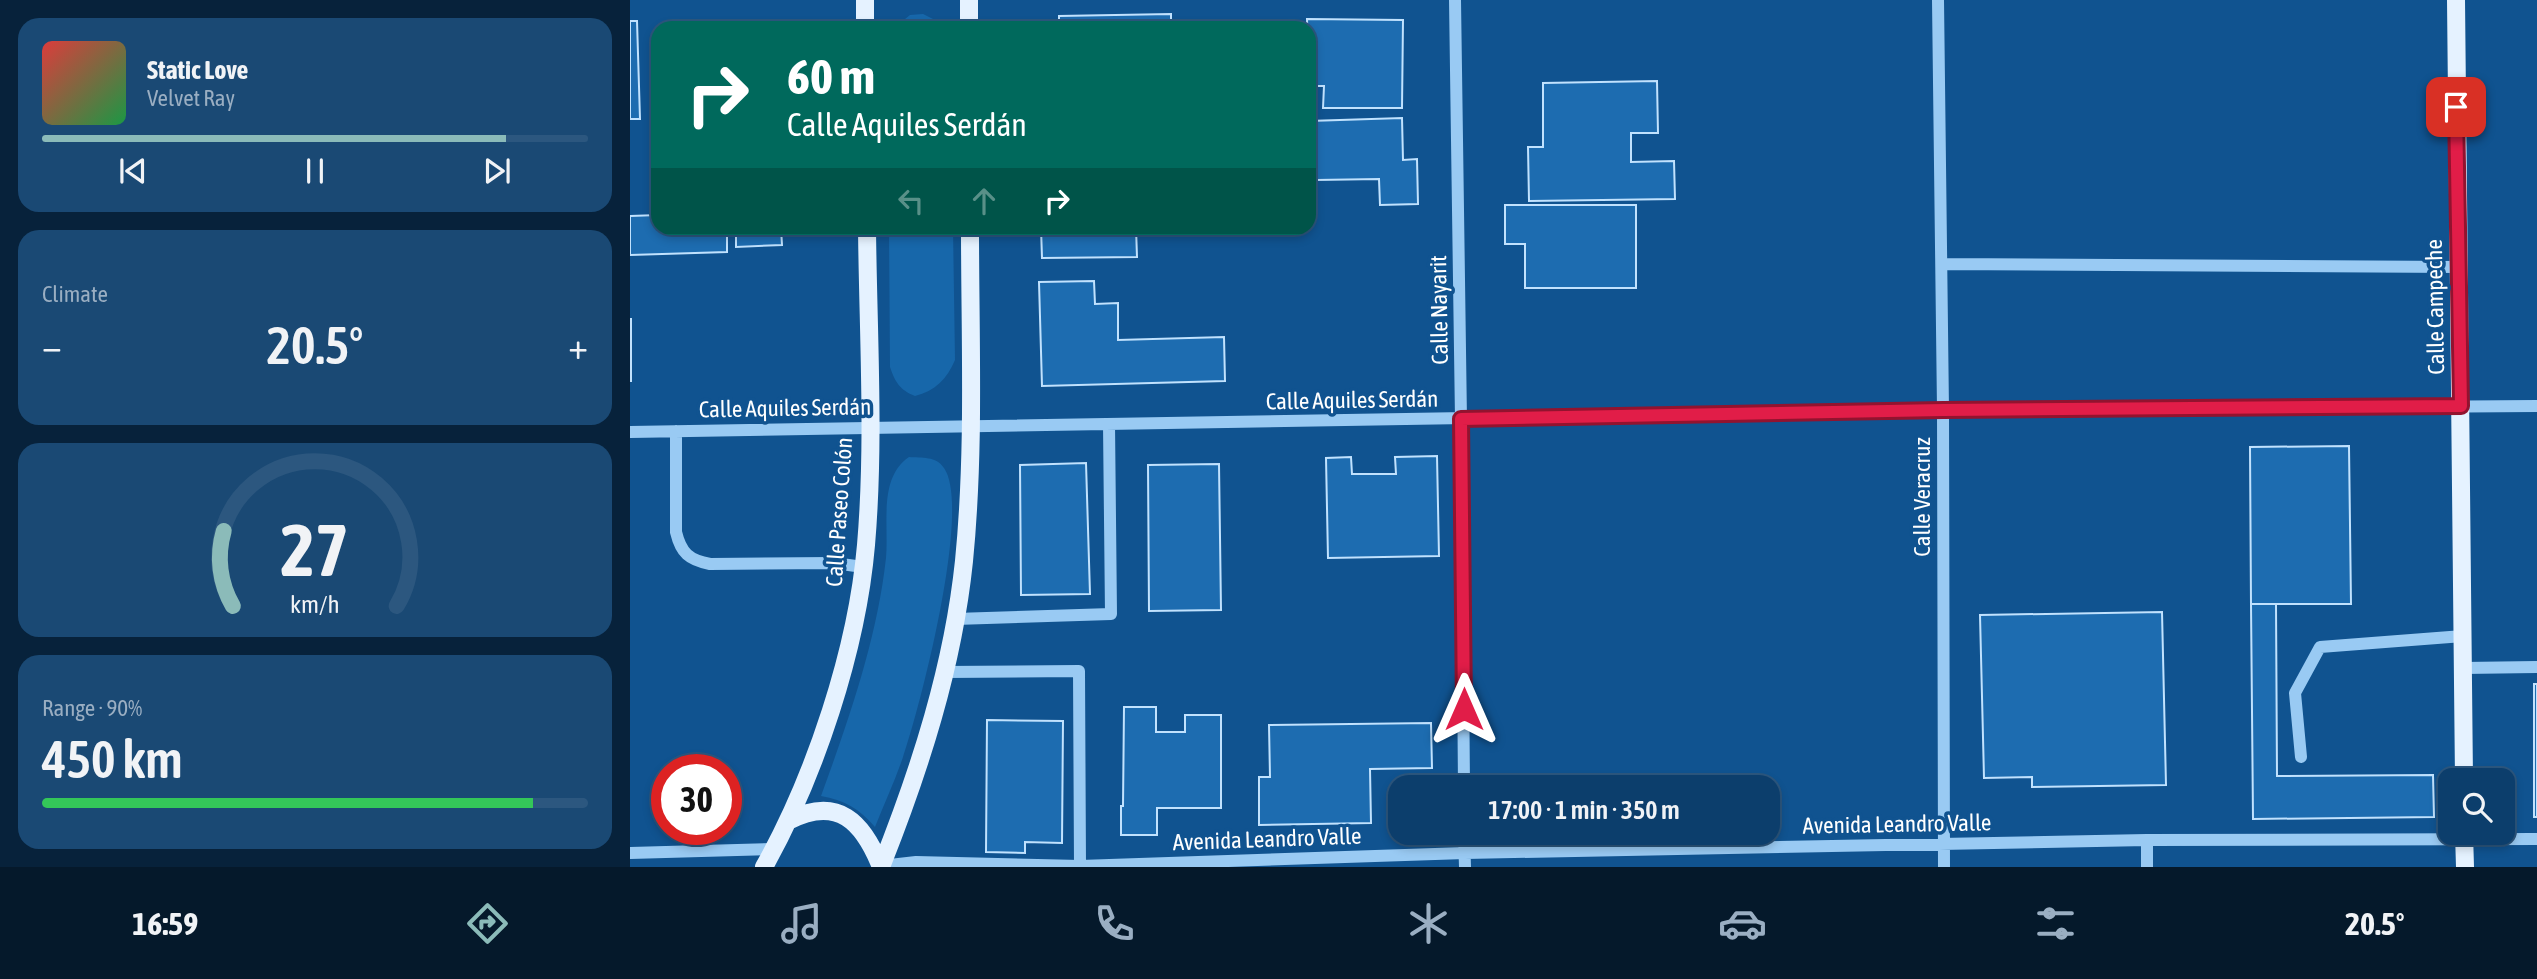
<!DOCTYPE html>
<meta charset="utf-8">
<style>
:root{--surface:#0c3e6c;--page:#1a4974;--text:#f1f3f6;--muted:#9aaec2;--line:#2c577f;--accent:#8bbbb9}
body{margin:0;font-family:"Asap Condensed",sans-serif;background:var(--page);color:var(--text);height:100vh;display:flex;flex-direction:column;font-size:26px;white-space:nowrap}
*{box-sizing:border-box;margin:0}
p{font-size:23px;color:var(--muted)}
.icon{flex:none;width:38px;height:38px;fill:none;stroke:currentColor;stroke-width:2;stroke-linecap:round;stroke-linejoin:round}
.map{position:relative;flex:1;overflow:hidden}
.drawer{display:flex;flex-direction:column;gap:18px;padding:18px;background:#07223b;width:630px}
.drawer>*{flex:none}
.top-card{position:absolute;left:21px;top:21px;width:665px;height:214px;border-radius:21px;box-shadow:0 4px 10px #0003,0 0 0 2px var(--line);background:#00695c;color:#fff;overflow:hidden}
.controls{position:absolute;left:1808px;top:768px;display:grid;gap:14px}
.controls a{display:grid;place-items:center;width:77px;height:77px;border-radius:14px;background:var(--surface);box-shadow:0 4px 10px #0003,0 0 0 2px var(--line);font-size:35px}
.speed{position:absolute;left:21px;top:754px;display:flex;gap:14px;font-size:35px;font-weight:700;text-align:center}
.speed>*{display:grid;place-content:center;width:91px;height:91px;border-radius:50%;background:var(--surface);box-shadow:0 4px 10px #0003,0 0 0 2px var(--line);line-height:1}
.speed .limit{border:10px solid #d22;background:#fff;color:#111}
.pin{position:absolute;display:grid;place-items:center;width:60px;height:60px;color:#fff;margin:-30px;border-radius:14px;box-shadow:0 4px 10px #0006}
.me{position:absolute;width:77px;margin:-38px;rotate:0deg;stroke-linejoin:round;filter:drop-shadow(0 0 5px #0008)}
.turn{display:flex;align-items:center;gap:24px;height:147px;padding:0 21px;font-size:32px}
.turn .icon{width:91px;height:91px;stroke-width:2.5}
.turn b{display:block;font-size:49px;line-height:60px}
.lanes{display:flex;align-items:center;height:66px;padding:0 21px;background:#0003;justify-content:center;gap:35px;direction:ltr}
.lanes .off{opacity:.35}
.big{font-size:52px;font-weight:600;line-height:1.1}
.drawer .tile{flex:1;display:flex;flex-direction:column;justify-content:center;gap:10px;min-width:0;padding:0 24px;border-radius:21px;background:var(--page)}
.drawer .dial{align-items:center;gap:0}
.dial svg{height:182px;overflow:visible;fill:none;stroke:var(--line);stroke-width:7;stroke-linecap:round;text-anchor:middle}
.dial text{fill:var(--text);stroke:none}
.song{display:flex;align-items:center;gap:21px}
.cover{width:84px;height:84px;border-radius:10px;background:linear-gradient(135deg,hsl(0 70% 55%),hsl(140 70% 35%))}
.played{height:7px;border-radius:4px;background:linear-gradient(90deg,var(--accent) 85%,var(--line) 85%)}
.keys{display:flex;justify-content:space-around;direction:ltr}
.heat{display:flex;justify-content:space-between;align-items:center;font-size:38px;direction:ltr}
.charge{height:10px;border-radius:5px;background:linear-gradient(90deg,#34c759 90%,var(--line) 0)}
.trip{position:absolute;left:758px;top:775px;width:392px;height:70px;border-radius:21px;background:var(--surface);box-shadow:0 4px 10px #0003,0 0 0 2px var(--line);font-weight:600;line-height:70px;text-align:center}
.dock{display:flex;height:112px;justify-content:space-around;align-items:center;background:#05192b;color:var(--muted)}
.dock .icon{width:49px;height:49px}
.dock .selected{color:var(--accent)}
.dock b{font-size:32px;color:var(--text)}
main{display:flex;flex:1;min-height:0}
.map>svg:first-child{display:block}
.green{fill:#1767aa}
.building{fill:#1d6cb0;stroke:#c1e2fe;stroke-width:2}
.lines{fill:none;stroke-linecap:round;stroke-linejoin:round}
.minor{stroke:#99caf3;stroke-width:12}
.major{stroke:#e5f2ff;stroke-width:18}
.route-casing{stroke:#92132f;stroke-width:18}
.route{stroke:#e11d48;stroke-width:12}
.labels{text-anchor:middle;dominant-baseline:central;stroke-width:7;stroke-linejoin:round;paint-order:stroke}
.street-label{font-size:23px;fill:#fff;stroke:#105390}
</style>
<main>
<section class="drawer">
<div class="tile">
<div class="song"><i class="cover"></i><div><b>Static Love</b><p>Velvet Ray</p></div></div>
<div class="played"></div>
<div class="keys"><svg class="icon" aria-label="previous" viewBox="0 0 24 24"><path d="M18 5L8 12l10 7zM5 5v14"/></svg><svg class="icon" aria-label="pause" viewBox="0 0 24 24"><path d="M8 5v14M16 5v14"/></svg><svg class="icon" aria-label="next" viewBox="0 0 24 24"><path d="M6 5l10 7-10 7zM19 5v14"/></svg></div>
</div>
<div class="tile"><p>Climate</p>
<div class="heat"><a>−</a><b class="big">20.5°</b><a>+</a></div>
</div>
<div class="tile dial"><svg viewBox="0 0 100 80">
<path d="M14 69A42 42 0 1 1 86 69"/>
<path d="M14 69A42 42 0 0 1 10 36" stroke="#8bbbb9"/>
<text x="50" y="56" font-size="32" font-weight="700">27</text>
<text x="50" y="72" font-size="11">km/h</text>
</svg></div>
<div class="tile"><p>Range · 90%</p><b class="big">450 km</b><div class="charge"></div></div>
</section>
<div class="map">
<svg width="1907" height="867" viewBox="0 0 1907 867">
<rect width="100%" height="100%" fill="#105390"/>
<path class="green" d="M293 14 309 22 313 28H264L280 15Z
M259 228H323L325 360C317 379 305 391 285 396 270 390 265 382 260 367Z
M279 457C292 458 306 456 314 468 342 508 290 708 273 757 265 781 254 804 245 827 230 809 214 800 191 796 219 719 247 639 256 558 259 525 248 478 279 457Z"/>
<path class="building" d="M541 14V28H429V16Z
M677 19 773 20 772 108H693L694 86H679Z
M0 21H7L10 119H0Z
M1027 81 1028 133H1001V162L1044 161 1045 199 899 201 898 147H913V83Z
M772 118 773 160 787 159 788 204 750 205 749 179 686 180 685 153H679V121Z
M875 205H1006V288H895V244H875Z
M28 215V228H97V252L0 255V216Z
M106 228H151L152 245 106 247Z
M411 228H506L507 257 412 258Z
M464 281 465 304 488 303V340L594 337 595 381 412 386 409 282Z
M0 319H1V381H0Z
M1719 446 1721 604H1621L1620 447Z
M807 456 809 556 698 558 696 458 721 457 722 474H766L765 457Z
M456 463 460 594 391 595 390 465Z
M589 464 591 610 519 611 518 465Z
M1621 604H1646L1647 776 1803 775 1804 817 1623 819Z
M1532 612 1536 785 1402 787V777L1354 778 1350 615Z
M1904 684H1907V817H1904Z
M494 707H526V732H555V715H591V808H527V835H491V806H493Z
M357 720 433 721 432 843 395 842V853L356 852Z
M801 723 802 768 740 769 741 823 629 825V777H640L639 725Z"/>
<g class="lines">
<path class="minor" d="M825 0 831 420 834 788
M1308 0 1313 410 1314 867
M1312 264 1828 267
M46 431V532C51 553 59 560 80 564L204 563 233 567
M0 432 1313 410 1907 406
M325 619 481 614 479 424
M1833 668 1907 667
M314 672 449 671 450 866
M1671 757 1665 693 1690 647 1833 636
M834 833 835 867
M1517 840V867
M0 853 144 849
M251 866 286 862 450 866 835 853 1517 840 1907 839"/>
<path class="major" d="M235 0V28
M339 0V28
M1826 0 1834 780
M158 821C208 795 233 822 251 867
M1834 833 1835 867
M134 867C185 776 227 650 236 545 245 440 238 333 237 228
M251 867C290 769 323 667 334 561 345 450 340 339 340 228"/>
</g>
<g class="lines">
<defs>
<path id="route" d="M834 709 831 419 1313 410 1831 406 1826 107"/>
</defs>
<use href="#route" class="route-casing"/>
<use href="#route" class="route"/>
</g>
<g class="labels">
<g class="street-label">
<text transform="translate(1805 307) rotate(-91)">Calle Campeche</text>
<text transform="translate(809 310) rotate(-91)">Calle Nayarit</text>
<text transform="translate(722 400) rotate(-1)">Calle Aquiles Serdán</text>
<text transform="translate(155 408) rotate(-1)">Calle Aquiles Serdán</text>
<text transform="translate(1292 497) rotate(-90)">Calle Veracruz</text>
<text transform="translate(209 512) rotate(-86)">Calle Paseo Colón</text>
<text transform="translate(1267 824) rotate(-1)">Avenida Leandro Valle</text>
<text transform="translate(637 839) rotate(-2)">Avenida Leandro Valle</text>
</g>
</g>
</svg>
<div class="controls">
<a><svg class="icon" aria-label="search" viewBox="0 0 24 24"><circle cx="10" cy="10" r="6"/><path d="M15 15l6 6"/></svg></a>
</div>
<div class="speed"><div class="limit">30</div></div>
<div class="pin" style="left:1826px;top:107px;background:#d93025"><svg class="icon" aria-label="arrive" viewBox="0 0 24 24"><path d="M6 21V4h12l-3 4 3 4H6"/></svg></div>
<svg class="me" style="left:834px;top:709px" viewBox="-20 -20 40 40"><path d="M0-17L14 15 0 8-14 15z" fill="#e11d48" stroke="#fff" stroke-width="4"/></svg>
<div class="trip">17:00 · 1 min · 350 m</div>
<div class="top-card">
<div class="turn"><svg class="icon" aria-label="right" viewBox="0 0 24 24"><path d="M7 20v-9h11M14 6l5 5-5 5"/></svg><div><b>60 m</b>Calle Aquiles Serdán</div></div>
<div class="lanes"><svg class="icon off" aria-label="left" viewBox="0 0 24 24"><path d="M17 20v-9H6M10 6l-5 5 5 5"/></svg><svg class="icon off" aria-label="ahead" viewBox="0 0 24 24"><path d="M12 20V5M6 11l6-6 6 6"/></svg><svg class="icon" aria-label="right" viewBox="0 0 24 24"><path d="M7 20v-9h11M14 6l5 5-5 5"/></svg></div>
</div>
</div>
</main>
<nav class="dock">
<b>16:59</b>
<svg class="icon selected" aria-label="directions" viewBox="0 0 24 24"><path d="M12 3l9 9-9 9-9-9zM9 14v-3h6M13 9l2 2-2 2"/></svg>
<svg class="icon" aria-label="music" viewBox="0 0 24 24"><path d="M9 18V5l10-2v13"/><circle cx="6" cy="18" r="3"/><circle cx="16" cy="16" r="3"/></svg>
<svg class="icon" aria-label="phone" viewBox="0 0 24 24"><path d="M5 4h4l2 5-3 2q2 4 5 5l2-3 5 2v4C11 20 4 13 5 4z"/></svg>
<svg class="icon" aria-label="climate" viewBox="0 0 24 24"><path d="M12 3v18M4 7l16 10M4 17L20 7"/></svg>
<svg class="icon" aria-label="car" viewBox="0 0 24 24"><path d="M5 17H2v-5l4-1 3-4h7l3 4 3 1v5h-3M9 17h6M6 11h13"/><circle cx="7" cy="17" r="2"/><circle cx="17" cy="17" r="2"/></svg>
<svg class="icon" aria-label="filters" viewBox="0 0 24 24"><path d="M4 7h16M4 17h16"/><circle cx="9" cy="7" r="2"/><circle cx="15" cy="17" r="2"/></svg>
<b>20.5°</b>
</nav>
